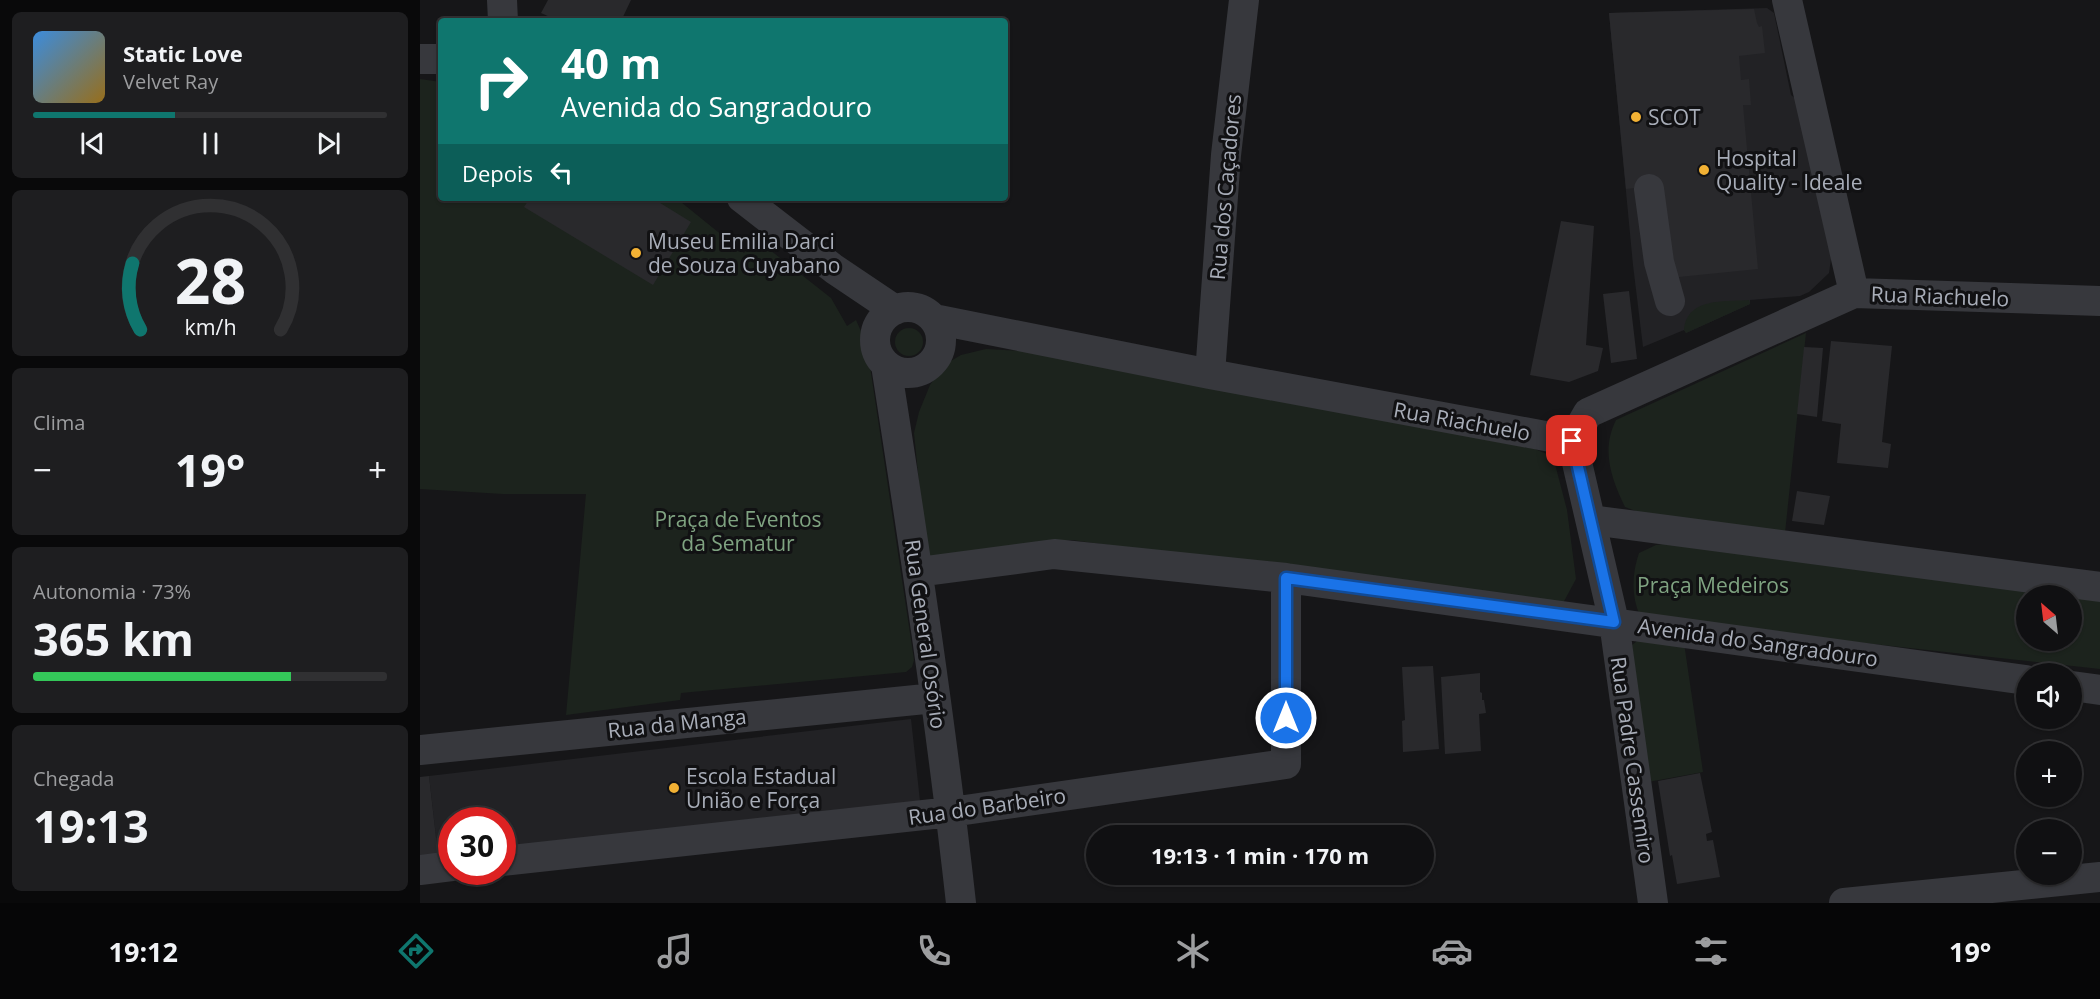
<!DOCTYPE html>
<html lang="pt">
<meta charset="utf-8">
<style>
:root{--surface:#101012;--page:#1e1e20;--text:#f1f3f6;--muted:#9c9d9f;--line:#303032;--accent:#0f766e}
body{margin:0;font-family:"Open Sans",sans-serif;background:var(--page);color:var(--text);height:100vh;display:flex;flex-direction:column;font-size:22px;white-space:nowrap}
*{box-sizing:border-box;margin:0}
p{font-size:20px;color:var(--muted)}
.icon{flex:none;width:33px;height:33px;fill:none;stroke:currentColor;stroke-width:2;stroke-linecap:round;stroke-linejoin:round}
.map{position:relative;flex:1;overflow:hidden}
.side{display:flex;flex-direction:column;gap:12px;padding:12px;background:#09090a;width:420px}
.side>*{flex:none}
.hud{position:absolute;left:18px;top:18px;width:570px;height:183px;border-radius:6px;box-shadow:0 2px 4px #0004,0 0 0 2px var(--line);background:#0f766e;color:#fff;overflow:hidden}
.needle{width:39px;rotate:332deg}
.controls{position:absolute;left:1596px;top:585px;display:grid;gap:12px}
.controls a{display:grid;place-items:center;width:66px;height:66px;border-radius:50%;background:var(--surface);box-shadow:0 2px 4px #0004,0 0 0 2px var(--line);font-size:30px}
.speed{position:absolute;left:18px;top:807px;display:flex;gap:12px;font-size:30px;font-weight:700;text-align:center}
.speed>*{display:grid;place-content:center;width:78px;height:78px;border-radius:50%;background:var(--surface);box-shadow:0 2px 4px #0004,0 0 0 2px var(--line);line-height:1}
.speed .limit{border:9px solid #d22;background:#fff;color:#111}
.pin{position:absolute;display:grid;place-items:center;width:51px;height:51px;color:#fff;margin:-26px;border-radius:12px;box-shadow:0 3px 9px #0006}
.me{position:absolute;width:66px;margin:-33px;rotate:0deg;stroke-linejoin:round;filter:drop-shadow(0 0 4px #0008)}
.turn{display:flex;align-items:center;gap:21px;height:126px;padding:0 24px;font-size:27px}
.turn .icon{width:78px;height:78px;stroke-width:2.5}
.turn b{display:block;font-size:42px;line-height:51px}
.then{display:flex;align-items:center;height:57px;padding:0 24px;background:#0003;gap:12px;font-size:22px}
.big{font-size:45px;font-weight:700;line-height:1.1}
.side .card{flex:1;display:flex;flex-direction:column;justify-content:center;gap:9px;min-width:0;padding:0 21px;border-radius:9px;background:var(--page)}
.side .dial{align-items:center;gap:0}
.dial svg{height:156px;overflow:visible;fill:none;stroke:var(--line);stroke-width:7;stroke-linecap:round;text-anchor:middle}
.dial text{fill:var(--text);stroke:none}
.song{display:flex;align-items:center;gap:18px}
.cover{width:72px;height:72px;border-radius:9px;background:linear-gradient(135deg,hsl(210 70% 55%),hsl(40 70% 35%))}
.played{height:6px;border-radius:3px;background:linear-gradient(90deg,var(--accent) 40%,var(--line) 40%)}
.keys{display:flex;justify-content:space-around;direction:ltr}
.heat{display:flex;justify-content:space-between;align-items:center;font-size:33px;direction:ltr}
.charge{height:9px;border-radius:4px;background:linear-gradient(90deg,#34c759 73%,var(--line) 0)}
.trip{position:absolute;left:666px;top:825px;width:348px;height:60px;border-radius:30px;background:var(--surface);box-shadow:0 2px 4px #0004,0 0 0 2px var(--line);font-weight:700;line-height:60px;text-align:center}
.tabs{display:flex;height:96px;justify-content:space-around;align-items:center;background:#060607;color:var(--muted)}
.tabs .icon{width:42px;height:42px}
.tabs .active{color:var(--accent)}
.tabs b{font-size:27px;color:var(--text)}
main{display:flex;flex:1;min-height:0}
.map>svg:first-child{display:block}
.built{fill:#222225}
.green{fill:#1c231d;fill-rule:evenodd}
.building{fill:#29292c}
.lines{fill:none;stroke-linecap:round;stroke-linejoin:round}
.minor{stroke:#37383d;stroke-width:30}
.route-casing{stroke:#114b97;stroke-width:15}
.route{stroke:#1a73e8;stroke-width:10}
.poi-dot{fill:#f2b134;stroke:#111113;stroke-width:2}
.labels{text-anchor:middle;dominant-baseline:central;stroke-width:6;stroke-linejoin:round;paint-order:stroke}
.poi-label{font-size:21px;fill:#a8adb8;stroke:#111113;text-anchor:start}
.street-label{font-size:21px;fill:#a8adb8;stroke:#111113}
.park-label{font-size:21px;fill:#7fa381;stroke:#111113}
</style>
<main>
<section class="side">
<div class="card">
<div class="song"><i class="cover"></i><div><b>Static Love</b><p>Velvet Ray</p></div></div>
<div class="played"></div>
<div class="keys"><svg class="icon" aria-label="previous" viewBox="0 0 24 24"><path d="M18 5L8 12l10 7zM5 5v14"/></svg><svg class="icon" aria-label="pause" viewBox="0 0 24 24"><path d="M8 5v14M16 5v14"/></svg><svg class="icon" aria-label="next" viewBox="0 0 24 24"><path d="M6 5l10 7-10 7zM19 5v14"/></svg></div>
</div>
<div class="card dial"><svg viewBox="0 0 100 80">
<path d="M14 69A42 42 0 1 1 86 69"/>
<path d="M14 69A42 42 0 0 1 10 35" stroke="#0f766e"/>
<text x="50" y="56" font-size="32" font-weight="700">28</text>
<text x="50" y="72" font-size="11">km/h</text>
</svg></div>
<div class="card"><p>Clima</p>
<div class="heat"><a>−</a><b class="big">19°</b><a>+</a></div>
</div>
<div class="card"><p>Autonomia · 73%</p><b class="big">365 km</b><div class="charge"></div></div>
<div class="card"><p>Chegada</p><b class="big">19:13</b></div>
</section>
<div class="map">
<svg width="1680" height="903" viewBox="0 0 1680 903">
<rect width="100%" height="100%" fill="#161618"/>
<path class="built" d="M1347 8 1354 13 1371 95 1376 99 1412 252 1409 273 1389 292 1380 296 1330 300V304L1266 333 1264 330 1223 347 1213 265 1189 13Z
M491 719 500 801 83 848 82 820H32L31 853 18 855 9 776Z"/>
<path class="green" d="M0 79 21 82V198H256L324 253 336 239 411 298 427 326 436 320 444 338 448 353 494 660 492 667 486 672 261 693 260 700 146 715 166 494H83L0 489Z
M1329 300 1330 304 1266 333 1264 330C1267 297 1305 302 1329 300Z
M475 342a14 14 0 1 1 28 0a14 14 0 1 1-28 0Z
M1386 333 1365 533 1221 513 1205 507C1191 478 1181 450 1196 420Z
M566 349 603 351 1115 449 1129 455 1135 464 1147 510 1156 579 1142 605 1138 607 652 540 617 542 512 559 506 552 494 433 499 412 510 385 524 365 541 355Z
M1252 543 1680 598V669L1327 630 1220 616C1211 596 1212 573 1219 553L1236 545ZM1606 596H1652V640H1606Z
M1221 638 1264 643 1283 772 1228 782 1212 645Z"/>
<path class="building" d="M128 0H211L201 21H139L121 13Z
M1334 9 1337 23 1339 27 1342 26 1345 53 1319 56 1321 80 1329 79 1331 105H1323L1338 269 1249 278 1240 185 1206 189 1189 13Z
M110 198H232L271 222 233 285 104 207Z
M1141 221 1174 226 1166 345 1183 348 1178 371 1149 382 1110 375Z
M1209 291 1217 359 1191 363 1183 294Z
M1411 341 1472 346 1462 442 1471 444 1468 468 1417 463 1421 424 1402 421Z
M1384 347 1403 348 1397 417 1377 414Z
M1377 491 1410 496 1404 525 1372 521Z
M1013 666 1019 749 983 752 982 721 985 720 982 667Z
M1060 673V692L1062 693V700H1064L1066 713 1059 714 1061 751 1025 754 1021 677Z
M1280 773 1292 832 1286 834 1287 841 1293 840 1300 877 1257 884 1252 855 1250 856 1238 781Z
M9 776 18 855 0 857V777Z"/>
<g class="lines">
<path class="minor" d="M82 0 83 21
M1367 0 1434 293
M0 59H21
M1229 189 1239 262 1250 301
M322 198 414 269 475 310
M455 340a33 33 0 1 1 66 0a33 33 0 1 1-66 0Z
M514 319 790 374 1152 441
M466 365C494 544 521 723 541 903
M790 374 806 155 824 0
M1152 441 1168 413 1434 293 1680 301
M1152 441 1194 622 1233 903
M1171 520 1680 587
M498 572 634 554 866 578 1606 680
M1652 686 1680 690
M0 750 515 698
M82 861 531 812 866 764V578
M0 870 32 866
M1424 903 1680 877"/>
</g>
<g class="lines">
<defs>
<path id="route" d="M866 718V578L1194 622 1152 441"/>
</defs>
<use href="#route" class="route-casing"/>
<use href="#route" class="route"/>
</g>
<g class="poi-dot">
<circle cx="1216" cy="117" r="6"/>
<circle cx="1284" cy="170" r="6"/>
<circle cx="216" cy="253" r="6"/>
<circle cx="254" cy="788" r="6"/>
</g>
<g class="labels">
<g class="poi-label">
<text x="1228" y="117">SCOT</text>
<text x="1296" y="158">Hospital<tspan x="1296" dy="24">Quality - Ideale</tspan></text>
<text x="228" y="241">Museu Emilia Darci<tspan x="228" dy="24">de Souza Cuyabano</tspan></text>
<text x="266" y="776">Escola Estadual<tspan x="266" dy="24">União e Força</tspan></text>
</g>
<g class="street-label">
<text transform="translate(805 187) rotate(-85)">Rua dos Caçadores</text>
<text transform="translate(1520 296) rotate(2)">Rua Riachuelo</text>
<text transform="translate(1042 421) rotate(10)">Rua Riachuelo</text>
<text transform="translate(506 634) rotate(82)">Rua General Osório</text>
<text transform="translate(1338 642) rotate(8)">Avenida do Sangradouro</text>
<text transform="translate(257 723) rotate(-6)">Rua da Manga</text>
<text transform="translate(1213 760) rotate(82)">Rua Padre Cassemiro</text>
<text transform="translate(567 806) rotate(-8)">Rua do Barbeiro</text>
</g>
<g class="park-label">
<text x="318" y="519">Praça de Eventos<tspan x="318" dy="24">da Sematur</tspan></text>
<text x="1293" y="585">Praça Medeiros</text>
</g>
</g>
</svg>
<div class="controls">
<a><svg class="needle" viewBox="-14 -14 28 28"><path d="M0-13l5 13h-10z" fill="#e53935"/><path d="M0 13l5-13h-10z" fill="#9c9d9f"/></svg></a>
<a><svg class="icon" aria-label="sound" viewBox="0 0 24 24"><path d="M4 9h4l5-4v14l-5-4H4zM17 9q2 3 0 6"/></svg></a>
<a>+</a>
<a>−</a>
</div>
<div class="speed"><div class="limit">30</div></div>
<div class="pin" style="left:1152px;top:441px;background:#d93025"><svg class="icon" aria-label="arrive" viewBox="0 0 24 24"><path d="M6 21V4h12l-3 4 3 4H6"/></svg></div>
<svg class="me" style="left:866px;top:718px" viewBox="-20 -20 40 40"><circle r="17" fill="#1a73e8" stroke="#fff" stroke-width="3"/><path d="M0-11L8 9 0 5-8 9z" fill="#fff"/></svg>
<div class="trip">19:13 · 1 min · 170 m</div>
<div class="hud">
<div class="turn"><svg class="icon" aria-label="right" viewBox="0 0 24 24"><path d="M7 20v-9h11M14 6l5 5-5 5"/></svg><div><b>40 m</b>Avenida do Sangradouro</div></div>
<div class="then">Depois<svg class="icon" aria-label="left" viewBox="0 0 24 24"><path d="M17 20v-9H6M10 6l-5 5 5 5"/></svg></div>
</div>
</div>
</main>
<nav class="tabs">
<b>19:12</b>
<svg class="icon active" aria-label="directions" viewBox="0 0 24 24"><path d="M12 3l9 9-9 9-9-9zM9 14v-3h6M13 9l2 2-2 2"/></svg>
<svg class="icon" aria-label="music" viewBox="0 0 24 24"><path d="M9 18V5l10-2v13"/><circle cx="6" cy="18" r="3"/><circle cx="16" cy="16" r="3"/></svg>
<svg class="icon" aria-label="phone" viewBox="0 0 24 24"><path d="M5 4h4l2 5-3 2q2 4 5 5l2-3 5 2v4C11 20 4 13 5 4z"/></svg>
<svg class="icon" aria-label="climate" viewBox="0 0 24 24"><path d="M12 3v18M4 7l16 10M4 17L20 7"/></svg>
<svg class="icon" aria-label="car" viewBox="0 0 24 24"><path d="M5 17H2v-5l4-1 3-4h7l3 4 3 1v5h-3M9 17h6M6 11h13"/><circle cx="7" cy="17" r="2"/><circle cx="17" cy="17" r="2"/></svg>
<svg class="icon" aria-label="filters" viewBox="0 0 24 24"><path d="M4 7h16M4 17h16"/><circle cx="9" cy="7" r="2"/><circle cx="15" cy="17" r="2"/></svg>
<b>19°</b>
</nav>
